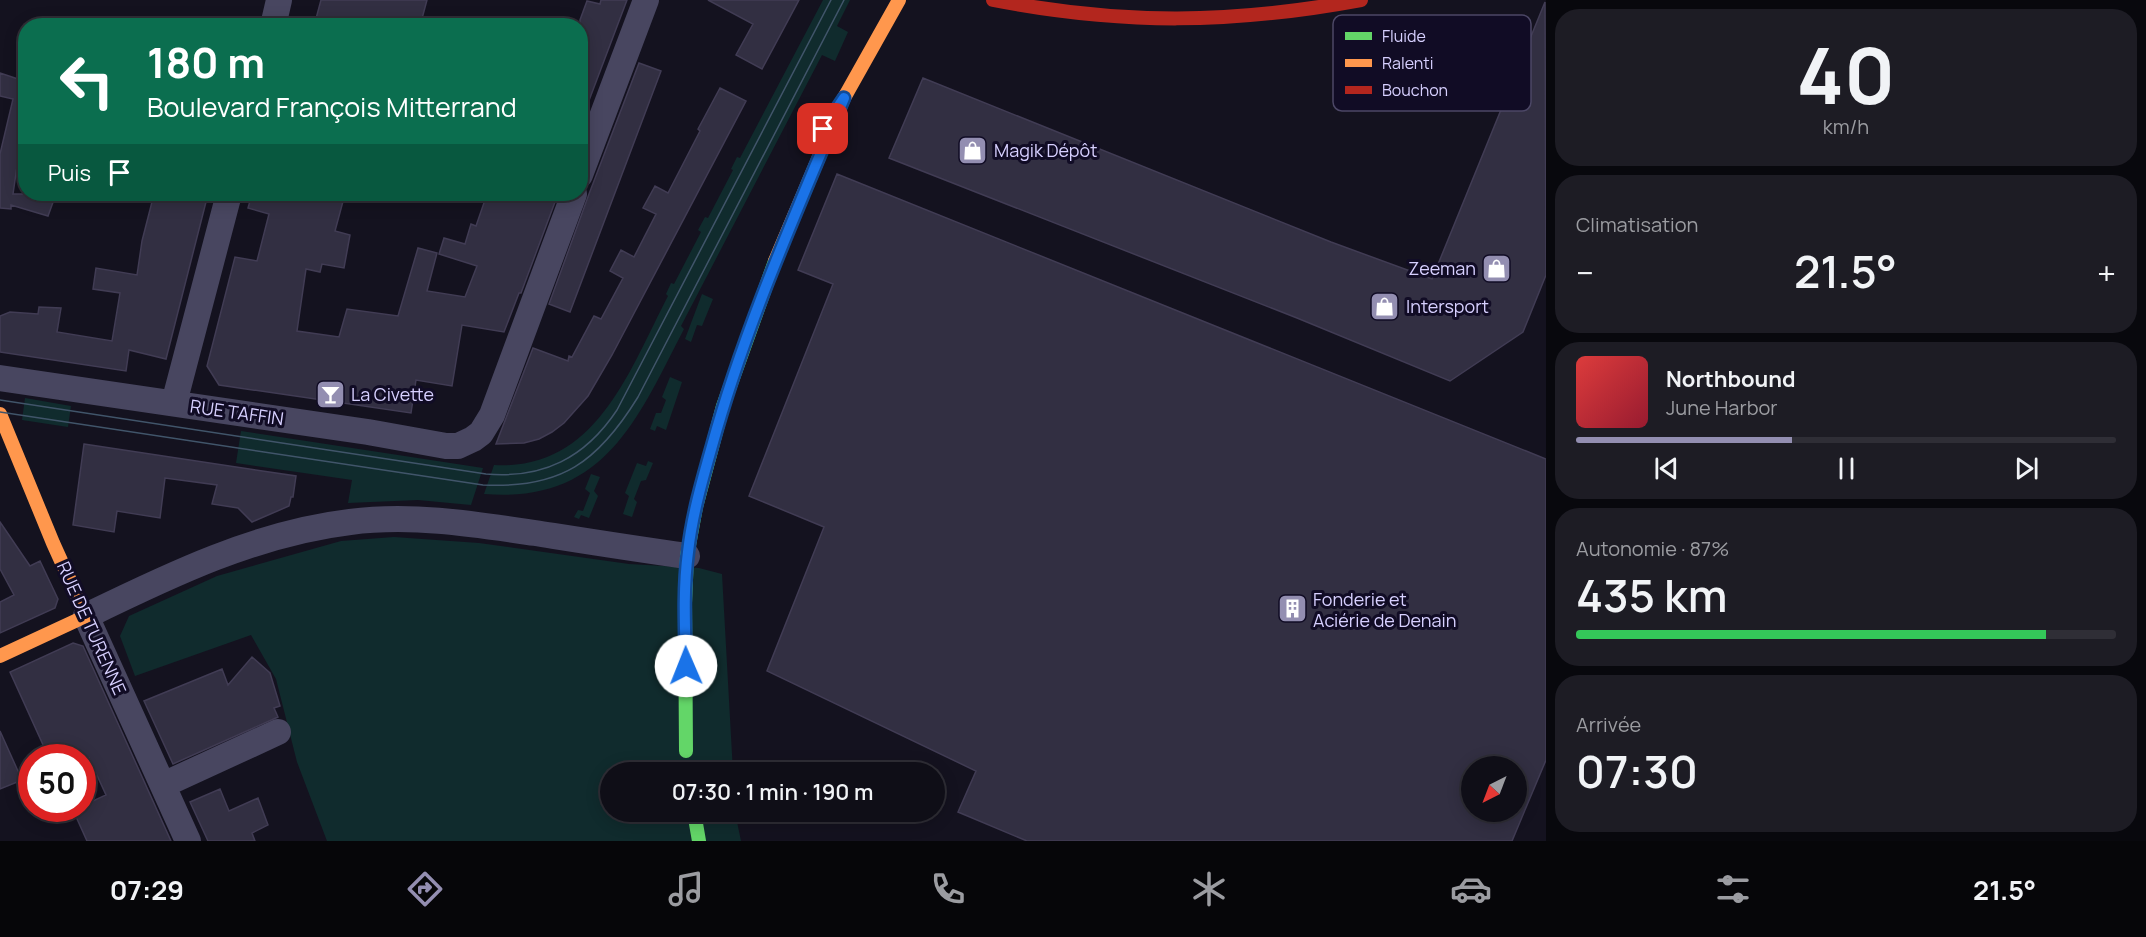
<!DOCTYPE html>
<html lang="fr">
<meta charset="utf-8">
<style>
:root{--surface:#0f0e17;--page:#1d1c24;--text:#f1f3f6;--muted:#9b9ca1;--line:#2f2e36;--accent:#938eb1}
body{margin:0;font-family:Manrope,sans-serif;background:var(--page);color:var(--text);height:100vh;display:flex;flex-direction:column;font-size:22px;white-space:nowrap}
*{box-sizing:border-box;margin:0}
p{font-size:20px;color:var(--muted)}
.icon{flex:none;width:33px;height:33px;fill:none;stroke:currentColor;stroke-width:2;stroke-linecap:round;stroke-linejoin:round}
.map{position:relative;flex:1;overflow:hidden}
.sheet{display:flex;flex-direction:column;gap:9px;padding:9px;background:#08080d;width:600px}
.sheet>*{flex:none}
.guide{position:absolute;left:18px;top:18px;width:570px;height:183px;border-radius:24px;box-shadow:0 3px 15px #0003,0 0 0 2px var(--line);background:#0b6e4f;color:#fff;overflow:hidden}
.needle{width:39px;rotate:222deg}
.tools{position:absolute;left:1461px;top:756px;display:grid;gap:12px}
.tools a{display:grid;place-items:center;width:66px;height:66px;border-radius:50%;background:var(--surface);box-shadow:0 3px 15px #0003,0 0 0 2px var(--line);font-size:30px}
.speed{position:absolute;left:18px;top:744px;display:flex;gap:12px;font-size:30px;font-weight:700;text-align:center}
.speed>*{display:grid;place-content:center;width:78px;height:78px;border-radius:50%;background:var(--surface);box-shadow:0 3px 15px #0003,0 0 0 2px var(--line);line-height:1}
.speed .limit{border:9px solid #d22;background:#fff;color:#111}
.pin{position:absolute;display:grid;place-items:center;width:51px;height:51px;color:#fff;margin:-26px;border-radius:12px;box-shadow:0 3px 9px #0006}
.me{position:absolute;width:66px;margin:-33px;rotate:359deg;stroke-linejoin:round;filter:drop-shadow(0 0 4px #0008)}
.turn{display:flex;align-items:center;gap:21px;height:126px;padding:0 30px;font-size:27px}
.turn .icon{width:78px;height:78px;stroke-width:2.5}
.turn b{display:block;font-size:42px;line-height:51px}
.then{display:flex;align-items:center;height:57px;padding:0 30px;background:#0003;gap:12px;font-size:22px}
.big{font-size:45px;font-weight:600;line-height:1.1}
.sheet .tile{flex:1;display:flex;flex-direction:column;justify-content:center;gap:9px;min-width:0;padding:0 21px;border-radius:24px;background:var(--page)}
.sheet .dial{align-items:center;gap:0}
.dial b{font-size:78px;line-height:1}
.song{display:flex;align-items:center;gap:18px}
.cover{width:72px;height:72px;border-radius:9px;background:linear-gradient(135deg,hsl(0 70% 55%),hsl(350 70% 35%))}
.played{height:6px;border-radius:3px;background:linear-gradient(90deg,var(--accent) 40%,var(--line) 40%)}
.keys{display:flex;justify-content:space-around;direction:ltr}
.heat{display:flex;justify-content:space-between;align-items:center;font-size:33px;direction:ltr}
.charge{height:9px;border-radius:4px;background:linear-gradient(90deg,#34c759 87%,var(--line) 0)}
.trip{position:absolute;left:600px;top:762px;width:345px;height:60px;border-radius:30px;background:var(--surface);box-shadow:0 3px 15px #0003,0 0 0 2px var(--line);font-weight:600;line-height:60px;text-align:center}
.tabs{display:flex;height:96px;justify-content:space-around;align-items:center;background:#060609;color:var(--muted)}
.tabs .icon{width:42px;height:42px}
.tabs .current{color:var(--accent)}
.tabs b{font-size:27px;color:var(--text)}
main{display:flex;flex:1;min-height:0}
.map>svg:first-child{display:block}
.green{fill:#102b2d}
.building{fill:#322f42;stroke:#413c54;stroke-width:1.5;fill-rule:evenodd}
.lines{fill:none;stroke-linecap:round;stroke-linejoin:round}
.street{stroke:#484660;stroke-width:26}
.fast{stroke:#63d668;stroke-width:14}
.slow{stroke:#ff974d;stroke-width:14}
.jam{stroke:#b3261e;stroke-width:14}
.tram{stroke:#41556a;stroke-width:1.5}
.route-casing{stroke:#114b97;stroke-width:15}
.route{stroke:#1a73e8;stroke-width:10}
.labels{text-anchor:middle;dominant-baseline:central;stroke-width:6;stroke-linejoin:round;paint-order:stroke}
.poi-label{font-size:18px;fill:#d7d0ff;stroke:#110c25;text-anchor:start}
.street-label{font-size:18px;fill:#d7d0ff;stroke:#110c25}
.key{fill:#110c25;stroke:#4c4766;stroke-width:1.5}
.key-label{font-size:16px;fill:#d7d0ff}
</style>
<main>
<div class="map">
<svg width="1546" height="841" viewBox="0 0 1546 841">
<rect width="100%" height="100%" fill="#14121f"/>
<path class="green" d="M823 0H850L837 26 848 32 835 61 822 55 681 326 684 329C637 420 604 504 484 494L494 465C596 471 629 371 668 296L666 294 671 283 674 284 701 232 698 230 705 217 708 218 733 170 731 169 737 157 740 158Z
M702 294 713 299 702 326 697 325 691 342 685 339Z
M670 377 682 382 666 430 657 426 655 431 650 429 656 413H661L666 400 662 397Z
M25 398 71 406 68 427 22 420Z
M241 431 483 468 471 505 418 500 348 503 352 480 236 463Z
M648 461 653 463 646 480 641 481 634 499 637 502 632 517 623 514 629 496 625 493 637 463 646 466Z
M591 474 600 477 594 491 598 496 589 518 581 515 579 519 574 517 578 510 583 511 590 493 585 489Z
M394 537 479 543 629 564 699 568 722 574 733 772H610V812H735L741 841H327L297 762 276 679 251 635 135 676 120 636 129 616 217 576 341 541Z"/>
<path class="building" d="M321 0H427L420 26H314Z
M601 0H627L582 119H580V20L587 1 600 4Z
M708 0H799L762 69 736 55 753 24Z
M1545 2 1546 275 1523 332 1450 381 1297 318 889 158 923 78 1331 242 1432 279Z
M639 63 661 71 570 312 549 304 589 194Z
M0 73 18 79 19 77 26 78V148L20 146 13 194H56L48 216 11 205V209L0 208V154L13 99 0 96Z
M720 88 746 101 612 355 588 396 564 423 552 432 539 439 524 443 496 444 533 348 568 361 569 356 572 357 594 316 601 319 623 278 610 271 621 250 634 257 656 214 643 208 655 186 668 193 700 131 698 129Z
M837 174 1546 459V760L1512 841H1027L958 812 976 771 767 671 824 527 749 496 833 284 798 270ZM1472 766H1516V812H1472Z
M154 194H190L207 198 166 359 129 350 126 371 0 352V316L10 312 38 314 39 307 61 308 57 332 112 341 120 293 93 289 96 268 137 275 142 241Z
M252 194H345L335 231 350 235 344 268 322 264 320 272 306 269 297 331 339 337 347 309 398 316 418 248 437 253 427 291 465 297 477 266 439 254 444 238 465 244 471 224 476 226 487 194H558L521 293H519L504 332 462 325 452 386 416 380 411 413 219 385 207 366 235 257 257 261 269 214 248 208Z
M84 444 296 476 293 497H291L289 506 252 522 238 508 212 504 217 485 165 478 160 518 117 511 114 532 73 525Z
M0 522 30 566 40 561 58 599 55 608 0 633V602L14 595 0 569Z
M73 643 83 646 171 841H87L73 810 82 808V806L106 795 89 758H49L10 672Z
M252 657 270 673 280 706 274 708 278 717 173 764 144 701 222 669 228 685Z
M0 731 22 780 0 789Z
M220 789 229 811 258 798 268 825 252 833 255 841H208L190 802Z"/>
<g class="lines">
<path class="street" d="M273 26 279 0
M580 175 646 0
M0 378 368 432 446 446H458L473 439 481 433 492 415 574 194
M174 403 229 194
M163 785 278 732
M188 841 86 616C170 575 257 533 350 522 412 514 474 524 535 533 586 541 636 549 687 556"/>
<path class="fast" d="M686 751 685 603 687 556 696 507 723 406 775 261
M694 812 699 841"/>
<path class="slow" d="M775 261 844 98 899 0
M0 414 53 543 86 616 0 656"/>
<path class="jam" d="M993 0C1123 25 1231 24 1361 0"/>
<path class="tram" d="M0 400 486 474C543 479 585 458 617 410L831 0
M0 412 483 485C561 489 598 462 638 397L844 0"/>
</g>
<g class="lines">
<defs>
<path id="route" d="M686 666C685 628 683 590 688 552 692 516 702 481 712 446 745 326 796 213 844 98L823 129"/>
</defs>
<use href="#route" class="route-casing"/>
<use href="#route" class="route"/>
</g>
<defs>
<symbol id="shop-square" viewBox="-11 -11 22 22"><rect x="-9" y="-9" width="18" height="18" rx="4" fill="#938eb1" stroke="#110c25"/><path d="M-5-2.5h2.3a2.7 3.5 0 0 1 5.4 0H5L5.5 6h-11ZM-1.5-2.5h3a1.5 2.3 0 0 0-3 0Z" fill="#fff"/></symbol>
<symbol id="bar-square" viewBox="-11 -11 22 22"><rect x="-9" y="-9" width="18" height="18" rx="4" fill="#938eb1" stroke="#110c25"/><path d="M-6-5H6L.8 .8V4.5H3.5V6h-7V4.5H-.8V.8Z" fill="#fff"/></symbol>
<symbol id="building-square" viewBox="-11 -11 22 22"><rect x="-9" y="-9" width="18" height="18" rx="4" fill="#938eb1" stroke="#110c25"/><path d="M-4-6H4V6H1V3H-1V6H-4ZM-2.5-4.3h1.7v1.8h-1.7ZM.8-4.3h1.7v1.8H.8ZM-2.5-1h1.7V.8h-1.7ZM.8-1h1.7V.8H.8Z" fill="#fff"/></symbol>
</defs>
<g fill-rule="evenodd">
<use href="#shop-square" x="956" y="134" width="33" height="33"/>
<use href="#shop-square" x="1480" y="252" width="33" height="33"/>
<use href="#shop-square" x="1368" y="290" width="33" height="33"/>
<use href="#bar-square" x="314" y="378" width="33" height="33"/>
<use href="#building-square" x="1276" y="592" width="33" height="33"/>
</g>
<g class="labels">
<g class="poi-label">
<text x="994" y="150">Magik Dépôt</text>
<text x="1476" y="268" text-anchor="end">Zeeman</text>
<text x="1406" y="306">Intersport</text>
<text x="351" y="394">La Civette</text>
<text x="1313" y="599">Fonderie et<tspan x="1313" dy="21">Aciérie de Denain</tspan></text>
</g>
<g class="street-label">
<text transform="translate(237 412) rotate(8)">RUE TAFFIN</text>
<text transform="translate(92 628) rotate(66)">RUE DE TURENNE</text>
</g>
</g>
<rect x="1333" y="15" width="198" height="96" rx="9" class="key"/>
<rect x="1345" y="32" width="27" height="8" fill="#63d668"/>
<rect x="1345" y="59" width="27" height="8" fill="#ff974d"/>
<rect x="1345" y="86" width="27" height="8" fill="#b3261e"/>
<g class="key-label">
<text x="1382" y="42">Fluide</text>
<text x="1382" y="69">Ralenti</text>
<text x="1382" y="96">Bouchon</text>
</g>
</svg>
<div class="tools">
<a><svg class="needle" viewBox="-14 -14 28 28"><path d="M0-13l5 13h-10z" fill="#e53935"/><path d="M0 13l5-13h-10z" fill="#9b9ca1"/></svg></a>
</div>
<div class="speed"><div class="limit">50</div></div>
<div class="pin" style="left:823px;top:129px;background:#d93025"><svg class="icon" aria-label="arrive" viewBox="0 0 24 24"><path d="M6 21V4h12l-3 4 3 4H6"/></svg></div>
<svg class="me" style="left:686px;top:666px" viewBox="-20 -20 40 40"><circle r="19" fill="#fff"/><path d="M0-13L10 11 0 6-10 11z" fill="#1a73e8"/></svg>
<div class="trip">07:30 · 1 min · 190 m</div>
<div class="guide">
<div class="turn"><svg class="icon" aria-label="left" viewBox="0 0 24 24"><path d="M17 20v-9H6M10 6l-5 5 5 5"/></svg><div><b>180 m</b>Boulevard François Mitterrand</div></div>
<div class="then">Puis<svg class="icon" aria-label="arrive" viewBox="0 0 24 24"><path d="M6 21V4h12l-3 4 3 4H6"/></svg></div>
</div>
</div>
<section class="sheet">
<div class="tile dial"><b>40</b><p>km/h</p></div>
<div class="tile"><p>Climatisation</p>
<div class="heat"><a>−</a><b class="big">21.5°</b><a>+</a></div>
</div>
<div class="tile">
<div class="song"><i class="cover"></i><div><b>Northbound</b><p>June Harbor</p></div></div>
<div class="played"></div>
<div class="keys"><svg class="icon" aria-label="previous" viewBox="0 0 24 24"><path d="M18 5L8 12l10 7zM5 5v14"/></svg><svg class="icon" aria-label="pause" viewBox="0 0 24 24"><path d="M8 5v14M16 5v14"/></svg><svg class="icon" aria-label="next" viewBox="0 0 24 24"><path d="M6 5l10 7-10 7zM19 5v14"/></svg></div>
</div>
<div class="tile"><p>Autonomie · 87%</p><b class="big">435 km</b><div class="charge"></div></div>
<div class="tile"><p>Arrivée</p><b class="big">07:30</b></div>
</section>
</main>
<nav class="tabs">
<b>07:29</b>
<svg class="icon current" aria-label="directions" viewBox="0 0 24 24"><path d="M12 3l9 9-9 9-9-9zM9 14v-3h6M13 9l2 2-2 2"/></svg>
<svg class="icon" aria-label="music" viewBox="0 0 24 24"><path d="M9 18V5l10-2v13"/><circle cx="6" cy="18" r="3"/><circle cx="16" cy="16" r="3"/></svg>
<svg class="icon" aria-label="phone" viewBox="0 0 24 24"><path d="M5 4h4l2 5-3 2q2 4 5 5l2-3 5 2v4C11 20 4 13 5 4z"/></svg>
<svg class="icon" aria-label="climate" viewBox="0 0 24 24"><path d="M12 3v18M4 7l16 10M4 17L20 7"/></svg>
<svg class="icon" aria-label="car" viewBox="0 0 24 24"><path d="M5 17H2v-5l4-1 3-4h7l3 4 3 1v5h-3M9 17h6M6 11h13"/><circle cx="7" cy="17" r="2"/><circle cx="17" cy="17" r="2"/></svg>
<svg class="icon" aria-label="filters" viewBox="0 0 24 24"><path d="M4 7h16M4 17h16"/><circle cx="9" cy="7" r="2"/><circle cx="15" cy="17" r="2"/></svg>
<b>21.5°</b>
</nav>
